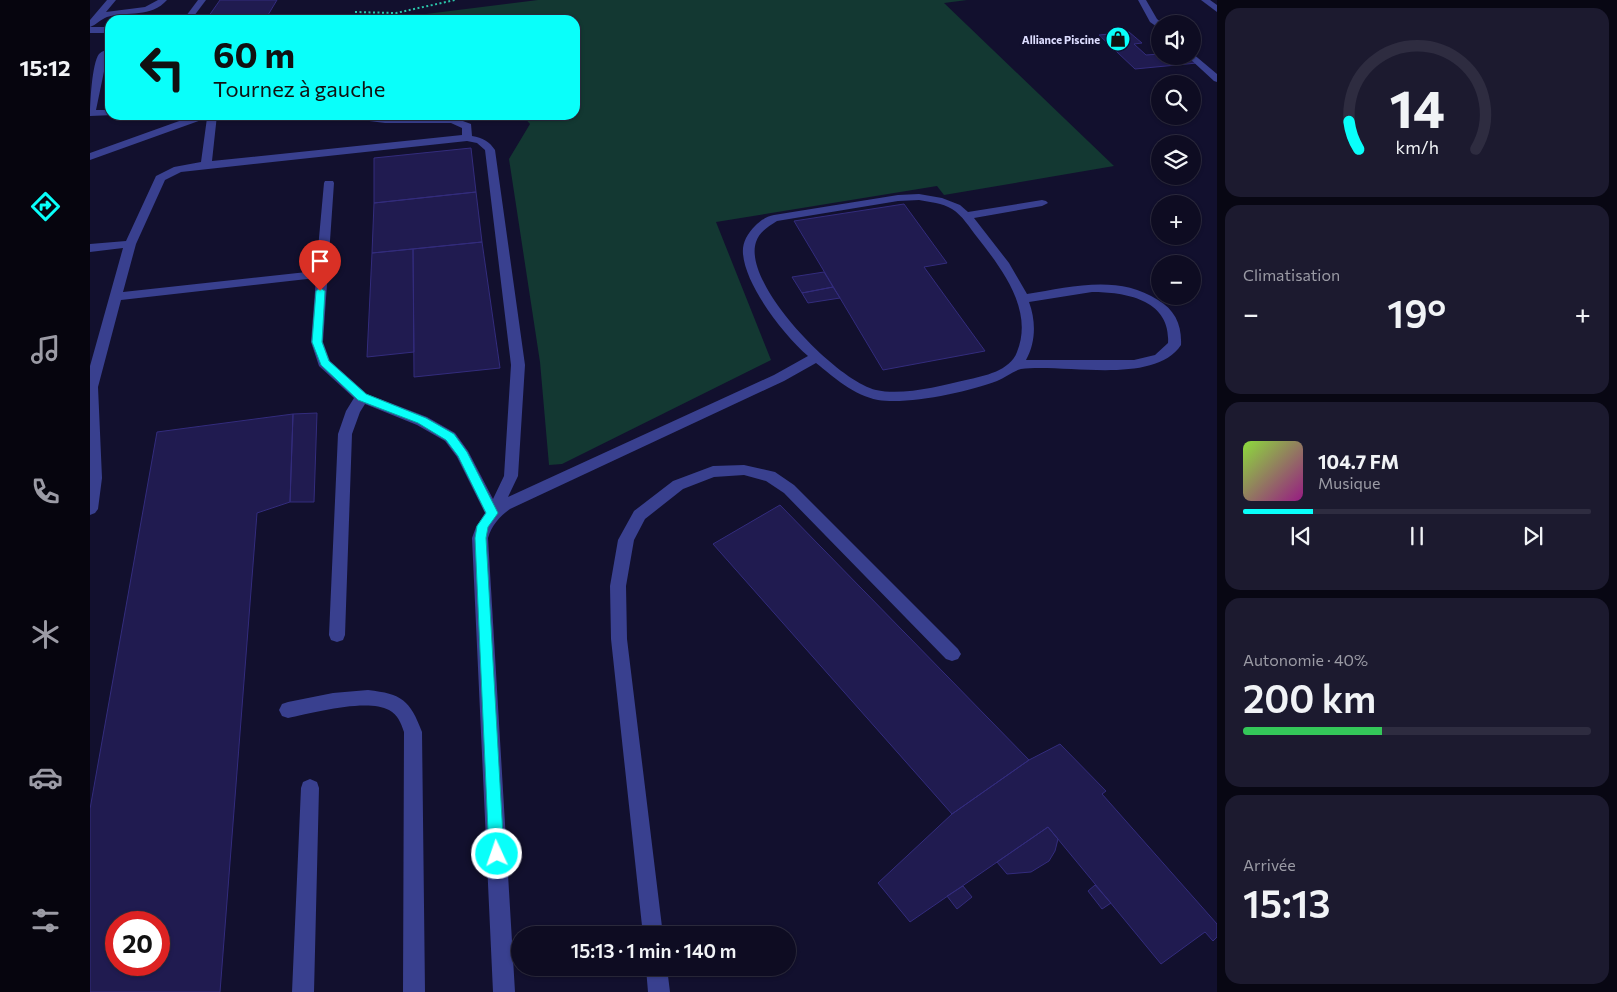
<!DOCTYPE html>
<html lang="fr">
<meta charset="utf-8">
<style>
:root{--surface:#0e0c22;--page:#1c1a2f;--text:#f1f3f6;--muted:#9b9ba5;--line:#2e2c40;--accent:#09fffa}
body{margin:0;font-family:Commissioner,sans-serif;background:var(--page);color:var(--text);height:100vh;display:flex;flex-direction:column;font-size:19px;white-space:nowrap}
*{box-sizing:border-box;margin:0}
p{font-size:16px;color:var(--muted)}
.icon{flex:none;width:28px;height:28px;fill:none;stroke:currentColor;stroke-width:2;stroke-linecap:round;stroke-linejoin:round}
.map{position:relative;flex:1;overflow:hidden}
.details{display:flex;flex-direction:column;gap:8px;padding:8px;background:#080713;width:400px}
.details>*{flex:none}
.guide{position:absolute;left:15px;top:15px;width:475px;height:105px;border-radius:15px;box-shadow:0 1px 4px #0004,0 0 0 1px var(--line);background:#09fffa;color:#111;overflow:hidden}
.buttons{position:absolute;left:1061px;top:15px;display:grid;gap:10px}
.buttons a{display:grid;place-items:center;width:50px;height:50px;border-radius:50%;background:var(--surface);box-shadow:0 1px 4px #0004,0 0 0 1px var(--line);font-size:25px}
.speed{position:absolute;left:15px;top:911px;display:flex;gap:10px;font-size:25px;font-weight:700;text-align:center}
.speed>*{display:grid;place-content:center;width:65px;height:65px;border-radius:50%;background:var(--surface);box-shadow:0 1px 4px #0004,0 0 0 1px var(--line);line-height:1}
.speed .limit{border:8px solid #d22;background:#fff;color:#111}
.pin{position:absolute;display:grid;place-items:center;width:42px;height:42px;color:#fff;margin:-51px -21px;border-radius:50% 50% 50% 0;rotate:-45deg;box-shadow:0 0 5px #0007}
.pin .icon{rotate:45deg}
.me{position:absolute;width:55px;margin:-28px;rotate:357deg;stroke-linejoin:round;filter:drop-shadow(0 0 4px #0008)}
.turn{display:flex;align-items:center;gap:18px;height:105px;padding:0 25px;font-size:22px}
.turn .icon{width:65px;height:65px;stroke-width:2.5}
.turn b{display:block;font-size:35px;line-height:42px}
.big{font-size:38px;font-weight:600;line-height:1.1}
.details .widget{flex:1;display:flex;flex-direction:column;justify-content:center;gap:8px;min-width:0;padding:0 18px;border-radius:15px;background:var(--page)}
.details .dial{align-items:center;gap:0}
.dial svg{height:130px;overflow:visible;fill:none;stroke:var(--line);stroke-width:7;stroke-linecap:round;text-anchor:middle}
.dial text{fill:var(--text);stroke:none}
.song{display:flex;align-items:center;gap:15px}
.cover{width:60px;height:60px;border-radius:8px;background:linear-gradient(135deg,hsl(90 70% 55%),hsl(310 70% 35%))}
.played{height:5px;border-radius:2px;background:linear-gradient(90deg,var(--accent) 20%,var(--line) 20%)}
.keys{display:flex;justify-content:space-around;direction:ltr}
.heat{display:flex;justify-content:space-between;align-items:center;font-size:28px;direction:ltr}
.charge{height:8px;border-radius:4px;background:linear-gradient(90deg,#34c759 40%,var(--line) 0)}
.trip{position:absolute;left:421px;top:926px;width:285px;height:50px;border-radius:25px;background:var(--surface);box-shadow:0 1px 4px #0004,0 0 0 1px var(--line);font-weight:600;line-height:50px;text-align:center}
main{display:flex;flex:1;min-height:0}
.dock{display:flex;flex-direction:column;width:90px;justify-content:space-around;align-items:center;background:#06050e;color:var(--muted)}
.dock .icon{width:35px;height:35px}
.dock .current{color:var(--accent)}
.dock b{font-size:22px;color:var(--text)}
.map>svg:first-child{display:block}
.green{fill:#133832}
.building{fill:#201b50;stroke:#332c7d;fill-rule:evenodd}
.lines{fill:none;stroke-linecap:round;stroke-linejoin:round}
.path{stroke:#2bc5aa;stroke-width:2;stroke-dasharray:2 2.5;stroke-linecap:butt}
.minor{fill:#39408f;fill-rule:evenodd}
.route{fill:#09fffa;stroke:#06a6a2}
.labels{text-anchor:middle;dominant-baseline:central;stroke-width:5;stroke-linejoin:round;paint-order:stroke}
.far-poi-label{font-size:11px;font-weight:bold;fill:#ddf;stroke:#12102e;text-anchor:end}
</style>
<main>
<nav class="dock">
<b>15:12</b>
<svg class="icon current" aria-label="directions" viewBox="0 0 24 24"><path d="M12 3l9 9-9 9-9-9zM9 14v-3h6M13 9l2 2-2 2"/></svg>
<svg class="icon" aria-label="music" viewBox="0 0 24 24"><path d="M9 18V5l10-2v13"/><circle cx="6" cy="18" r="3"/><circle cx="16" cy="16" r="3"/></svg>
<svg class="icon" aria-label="phone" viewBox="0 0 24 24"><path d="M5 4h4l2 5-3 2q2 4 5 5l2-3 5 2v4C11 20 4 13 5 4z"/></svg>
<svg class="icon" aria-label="climate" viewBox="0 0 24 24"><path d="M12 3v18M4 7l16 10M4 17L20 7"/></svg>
<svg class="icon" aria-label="car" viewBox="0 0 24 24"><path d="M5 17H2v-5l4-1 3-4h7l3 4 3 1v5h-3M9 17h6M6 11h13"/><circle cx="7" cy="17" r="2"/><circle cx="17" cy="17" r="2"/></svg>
<svg class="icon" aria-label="filters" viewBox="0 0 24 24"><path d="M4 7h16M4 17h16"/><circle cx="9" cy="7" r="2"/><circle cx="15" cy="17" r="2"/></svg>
</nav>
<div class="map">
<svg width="1127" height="992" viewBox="0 0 1127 992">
<rect width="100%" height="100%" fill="#12102e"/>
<path class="green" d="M448 0H877L854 3 1024 166 854 195 847 186 626 222 681 360 472 464 459 465 450 362 419 159 440 124 432 115H485V20H288Z"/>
<path class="building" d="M130 0H187L175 20H116Z
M1039 32 1052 43 1044 44 1056 55 1070 54V56H1099L1107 63 1045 69 1009 35Z
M381 148 386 192 284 203V158Z
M386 192 392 242 282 253 284 203Z
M814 204 857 263 834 267 895 351 793 370 704 221Z
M392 242 410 368 324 377 323 249Z
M323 249 324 352 277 357 282 253Z
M734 272 743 287 712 293 702 277Z
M743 287 750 298 718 303 712 293Z
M227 413 224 502H200L203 414Z
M203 414 200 502 167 513 130 992H0V809L67 432ZM26 922H69V965H26Z
M690 505 939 760 862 814 623 544Z
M970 744 1016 791 1012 794 1127 924V937L1123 941 1115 932 1071 964 958 827 820 922 788 883 862 814 939 760Z
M958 827 968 839 965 851 959 861 941 872 917 874 907 862Z
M1005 885 1021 903 1012 909 998 891Z
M873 886 882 897 867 909 857 896Z"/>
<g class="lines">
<path class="path" d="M265 12 306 13 365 0"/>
<path class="minor" d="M17 0H26L16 12 55 7 68 0H77C61 18 38 11 17 17 11 19 6 25 0 27V20Z
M108 0H116L101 20H93Z
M1048 0H1056L1067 19 1073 24H1070V29L1060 22Z
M1111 0H1120L1127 5V12Z
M0 27H20V33H0Z
M20 49V55L17 57 6 110H20V115H24L0 116C0 104 2 63 9 54 12 51 16 50 20 49Z
M1102 53 1127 74V82L1124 81 1099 58 1098 56H1102Z
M106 115H127L122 161 372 135V128L361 123H295L256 118 251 115 362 117 381 124 382 136C393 138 399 141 405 150L435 365 428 476 418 497 684 375 718 356C694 335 656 287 653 254 652 243 657 234 665 226 670 221 677 216 684 215L808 195 829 194 852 198 870 205 878 212 952 200 956 201 958 203 952 206 884 218 919 263 937 294C981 287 1028 274 1068 300 1085 310 1092 325 1091 345 1064 386 973 363 931 369 923 371 915 378 907 381 878 392 818 405 788 400 763 395 745 378 726 363L694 381 420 509C409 517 402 525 398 538L425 992H403L382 538 386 527 395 513 367 457 355 441 327 425 275 404 270 412 262 434 255 635 253 640 247 642 241 640 239 635 248 434 256 411 264 398 229 366 221 342 226 278 31 300 8 387 12 478 8 509 5 513 0 515V366L33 248 0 252V244L36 241 66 176 84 167 111 162 117 118 0 160V153ZM377 141 387 143 395 150 421 365 414 476 403 499 378 451 365 433 337 417 277 394 240 361 233 342 244 183 243 181H235L234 183 226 271 33 292 46 244 75 180 91 172ZM829 200C840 202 852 203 862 209 872 215 880 228 887 237 912 269 944 310 927 352 920 371 894 376 876 380 851 386 812 396 786 390 747 381 652 284 666 242 669 232 679 226 687 221L808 201ZM1002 292C1036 292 1081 300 1078 343L1065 355 1044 360H936C946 342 946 321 939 302Z
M654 465 685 472 704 485 868 649 871 654 868 659 862 661 856 659 694 493 676 481 654 475 624 477 593 489 555 519 544 540 536 586 537 639 573 935H553L521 639 520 586 528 540 544 511 583 481 623 466Z
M278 690C312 694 320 700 332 732L335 992H313L314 732C311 723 308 715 299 710 277 698 222 713 198 718L192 716 189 710 192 704 198 702 243 693Z
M220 779 227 782 229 788 224 992H202L211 788 213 782Z
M556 968H577L580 992H558Z"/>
</g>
<path class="route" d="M230 288 235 291 232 342 239 361 276 394 336 418 364 434 377 452 408 513 398 527 396 538 414 854 412 859 407 861 401 859 399 854 385 538 387 526 396 513 368 456 356 440 328 423 268 400 231 365 222 342 226 291Z"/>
<defs>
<symbol id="shop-disc" viewBox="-11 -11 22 22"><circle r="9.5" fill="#09fffa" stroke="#12102e"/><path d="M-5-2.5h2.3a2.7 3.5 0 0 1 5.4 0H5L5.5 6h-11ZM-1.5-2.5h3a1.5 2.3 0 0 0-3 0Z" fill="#111"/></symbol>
</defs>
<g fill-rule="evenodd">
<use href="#shop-disc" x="1014" y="25" width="28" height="28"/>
</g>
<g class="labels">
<g class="far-poi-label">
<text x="1010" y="39">Alliance Piscine</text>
</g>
</g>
</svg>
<div class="buttons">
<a><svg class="icon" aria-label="sound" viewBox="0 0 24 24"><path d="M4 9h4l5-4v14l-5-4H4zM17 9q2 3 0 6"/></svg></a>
<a><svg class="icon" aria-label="search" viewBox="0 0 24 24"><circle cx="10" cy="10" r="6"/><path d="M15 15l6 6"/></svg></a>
<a><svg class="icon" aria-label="layers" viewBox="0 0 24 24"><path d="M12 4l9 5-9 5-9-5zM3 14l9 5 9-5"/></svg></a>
<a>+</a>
<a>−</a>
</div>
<div class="speed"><div class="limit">20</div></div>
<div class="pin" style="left:230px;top:291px;background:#d93025"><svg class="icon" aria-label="arrive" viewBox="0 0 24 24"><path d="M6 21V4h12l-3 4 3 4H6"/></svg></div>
<svg class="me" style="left:407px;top:854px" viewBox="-20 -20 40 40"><circle r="17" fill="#09fffa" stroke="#fff" stroke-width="3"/><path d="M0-11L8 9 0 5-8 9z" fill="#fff"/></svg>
<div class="trip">15:13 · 1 min · 140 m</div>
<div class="guide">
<div class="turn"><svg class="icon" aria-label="left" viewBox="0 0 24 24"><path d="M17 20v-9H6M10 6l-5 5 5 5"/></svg><div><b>60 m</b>Tournez à gauche</div></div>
</div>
</div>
<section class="details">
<div class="widget dial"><svg viewBox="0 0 100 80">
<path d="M14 69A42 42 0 1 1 86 69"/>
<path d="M14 69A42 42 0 0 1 8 52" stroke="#09fffa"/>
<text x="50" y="56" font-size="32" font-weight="700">14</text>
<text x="50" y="72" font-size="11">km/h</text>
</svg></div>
<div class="widget"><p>Climatisation</p>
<div class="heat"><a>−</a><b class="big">19°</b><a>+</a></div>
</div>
<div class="widget">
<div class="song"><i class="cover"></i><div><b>104.7 FM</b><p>Musique</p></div></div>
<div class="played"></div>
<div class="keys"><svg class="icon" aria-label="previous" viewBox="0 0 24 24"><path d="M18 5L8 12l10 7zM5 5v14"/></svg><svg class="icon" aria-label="pause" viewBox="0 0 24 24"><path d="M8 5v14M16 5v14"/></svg><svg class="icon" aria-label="next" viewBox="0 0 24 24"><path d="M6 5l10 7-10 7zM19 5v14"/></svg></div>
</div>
<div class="widget"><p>Autonomie · 40%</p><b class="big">200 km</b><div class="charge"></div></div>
<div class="widget"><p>Arrivée</p><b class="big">15:13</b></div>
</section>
</main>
